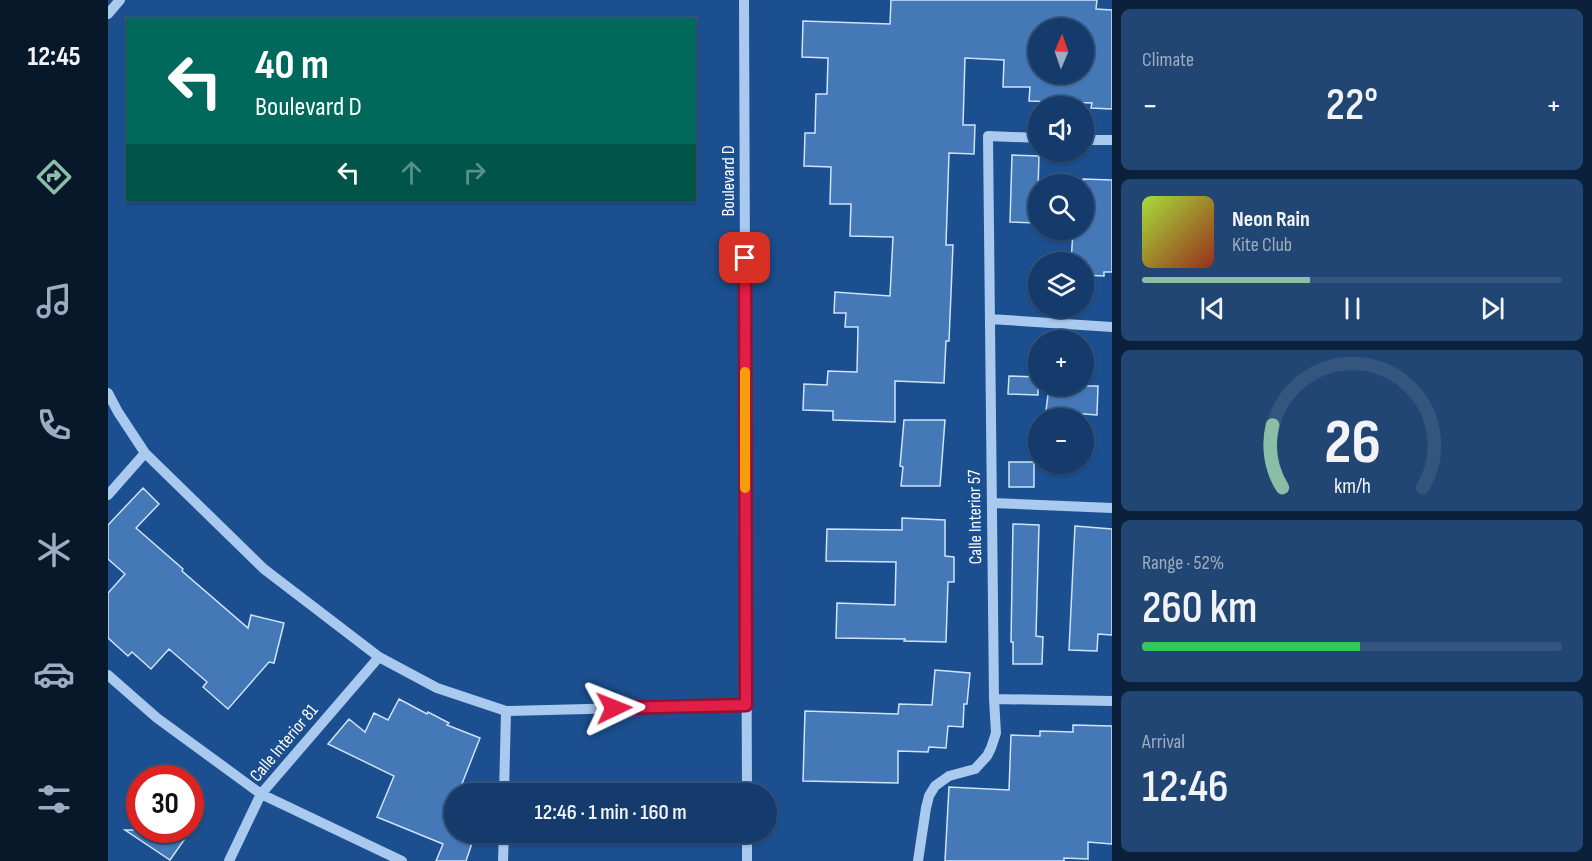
<!DOCTYPE html>
<meta charset="utf-8">
<style>
:root{--surface:#143b6b;--page:#214673;--text:#f1f3f6;--muted:#9dadc1;--line:#33557e;--accent:#8abfa5}
body{margin:0;font-family:"Sofia Sans Condensed",sans-serif;background:var(--page);color:var(--text);height:100vh;display:flex;flex-direction:column;font-size:22px;white-space:nowrap}
*{box-sizing:border-box;margin:0}
p{font-size:20px;color:var(--muted)}
.icon{flex:none;width:33px;height:33px;fill:none;stroke:currentColor;stroke-width:2;stroke-linecap:round;stroke-linejoin:round}
.map{position:relative;flex:1;overflow:hidden}
.details{display:flex;flex-direction:column;gap:9px;padding:9px;background:#0b203b;width:480px}
.details>*{flex:none}
.top-card{position:absolute;left:18px;top:18px;width:570px;height:183px;border-radius:0px;box-shadow:0 2px 4px #0004,0 0 0 2px var(--line);background:#00695c;color:#fff;overflow:hidden}
.needle{width:39px;rotate:2deg}
.controls{position:absolute;left:920px;top:18px;display:grid;gap:12px}
.controls a{display:grid;place-items:center;width:66px;height:66px;border-radius:50%;background:var(--surface);box-shadow:0 2px 4px #0004,0 0 0 2px var(--line);font-size:30px}
.speed{position:absolute;left:18px;top:765px;display:flex;gap:12px;font-size:30px;font-weight:700;text-align:center}
.speed>*{display:grid;place-content:center;width:78px;height:78px;border-radius:50%;background:var(--surface);box-shadow:0 2px 4px #0004,0 0 0 2px var(--line);line-height:1}
.speed .limit{border:9px solid #d22;background:#fff;color:#111}
.pin{position:absolute;display:grid;place-items:center;width:51px;height:51px;color:#fff;margin:-26px;border-radius:12px;box-shadow:0 3px 9px #0006}
.me{position:absolute;width:66px;margin:-33px;rotate:88deg;stroke-linejoin:round;filter:drop-shadow(0 0 4px #0008)}
.turn{display:flex;align-items:center;gap:21px;height:126px;padding:0 30px;font-size:27px}
.turn .icon{width:78px;height:78px;stroke-width:2.5}
.turn b{display:block;font-size:42px;line-height:51px}
.lanes{display:flex;align-items:center;height:57px;padding:0 30px;background:#0003;justify-content:center;gap:30px;direction:ltr}
.lanes .off{opacity:.35}
.big{font-size:45px;font-weight:600;line-height:1.1}
.details .tile{flex:1;display:flex;flex-direction:column;justify-content:center;gap:9px;min-width:0;padding:0 21px;border-radius:9px;background:var(--page)}
.details .dial{align-items:center;gap:0}
.dial svg{height:156px;overflow:visible;fill:none;stroke:var(--line);stroke-width:7;stroke-linecap:round;text-anchor:middle}
.dial text{fill:var(--text);stroke:none}
.song{display:flex;align-items:center;gap:18px}
.cover{width:72px;height:72px;border-radius:9px;background:linear-gradient(135deg,hsl(80 70% 55%),hsl(10 70% 35%))}
.played{height:6px;border-radius:3px;background:linear-gradient(90deg,var(--accent) 40%,var(--line) 40%)}
.keys{display:flex;justify-content:space-around;direction:ltr}
.heat{display:flex;justify-content:space-between;align-items:center;font-size:33px;direction:ltr}
.charge{height:9px;border-radius:4px;background:linear-gradient(90deg,#34c759 52%,var(--line) 0)}
.trip{position:absolute;left:336px;top:783px;width:333px;height:60px;border-radius:30px;background:var(--surface);box-shadow:0 2px 4px #0004,0 0 0 2px var(--line);font-weight:600;line-height:60px;text-align:center}
main{display:flex;flex:1;min-height:0}
.dock{display:flex;flex-direction:column;width:108px;justify-content:space-around;align-items:center;background:#08182b;color:var(--muted)}
.dock .icon{width:42px;height:42px}
.dock .selected{color:var(--accent)}
.dock b{font-size:27px;color:var(--text)}
.map>svg:first-child{display:block}
.building{fill:#4478b7;stroke:#cfe3fa;stroke-width:1.5;fill-rule:evenodd}
.lines{fill:none;stroke-linecap:round;stroke-linejoin:round}
.minor{stroke:#a9c9ee;stroke-width:10}
.route-casing{stroke:#92132f;stroke-width:15}
.route{stroke:#e11d48;stroke-width:10}
.slow{stroke:#f59e0b;stroke-width:10}
.labels{text-anchor:middle;dominant-baseline:central;stroke-width:6;stroke-linejoin:round;paint-order:stroke}
.street-label{font-size:18px;fill:#fff;stroke:#1b4f8f}
</style>
<main>
<nav class="dock">
<b>12:45</b>
<svg class="icon selected" aria-label="directions" viewBox="0 0 24 24"><path d="M12 3l9 9-9 9-9-9zM9 14v-3h6M13 9l2 2-2 2"/></svg>
<svg class="icon" aria-label="music" viewBox="0 0 24 24"><path d="M9 18V5l10-2v13"/><circle cx="6" cy="18" r="3"/><circle cx="16" cy="16" r="3"/></svg>
<svg class="icon" aria-label="phone" viewBox="0 0 24 24"><path d="M5 4h4l2 5-3 2q2 4 5 5l2-3 5 2v4C11 20 4 13 5 4z"/></svg>
<svg class="icon" aria-label="climate" viewBox="0 0 24 24"><path d="M12 3v18M4 7l16 10M4 17L20 7"/></svg>
<svg class="icon" aria-label="car" viewBox="0 0 24 24"><path d="M5 17H2v-5l4-1 3-4h7l3 4 3 1v5h-3M9 17h6M6 11h13"/><circle cx="7" cy="17" r="2"/><circle cx="17" cy="17" r="2"/></svg>
<svg class="icon" aria-label="filters" viewBox="0 0 24 24"><path d="M4 7h16M4 17h16"/><circle cx="9" cy="7" r="2"/><circle cx="15" cy="17" r="2"/></svg>
</nav>
<div class="map">
<svg width="1004" height="861" viewBox="0 0 1004 861">
<rect width="100%" height="100%" fill="#1b4f8f"/>
<path class="building" d="M783 0H989L988 9 1004 10V109L983 108 984 103 921 101 922 87H895L896 60 857 58 855 125H867L866 154 841 153 838 245H845L841 341H838L836 383 787 381V422L725 420V411L695 410 696 384 719 385 720 371 749 372 750 327H737L738 313H726L727 292 782 296 785 237 742 236 743 204H722L723 167 696 166 697 133H707L708 94H719L720 58 694 57 695 21 782 24ZM930 26 975 28V74H930Z
M904 155 931 156 929 223 902 222Z
M975 179 1004 180V272H996V276L975 275V262H963L965 231 975 232Z
M901 376 930 377V395L900 394Z
M941 386H990L989 415 938 411Z
M796 420H837L832 486H793L795 467 792 466Z
M901 462H926V487H901Z
M35 488 51 504 28 528 75 569 74 571 140 628 143 615 176 623 166 663 161 662 120 709 95 687 99 682 61 649 43 669 24 652 20 656 0 638V593L17 574 0 559V525Z
M794 518 837 520V556L846 557V582H840L838 642 796 641 797 639 728 638 729 603 787 605 788 562 718 561 719 529 794 530Z
M905 524 931 525 928 636 935 637 934 664H905V642H903Z
M967 526 1004 529V635L990 634 989 651 961 650Z
M827 670 862 673 859 704H856L855 727 840 726 838 748 821 747 820 752 790 751V783L695 781 697 711 790 714 791 704 824 705Z
M291 699 319 714 320 712 341 723 339 725 372 738 350 794H346V802L343 810 346 811V832H361L358 841 364 843 358 861H328L335 844 269 817 286 776 220 744 241 719 257 732 266 713 280 720Z
M965 725 1004 726V844L980 842V859L956 858V861H837L841 787 901 790 903 735 932 736V731L965 732Z
M17 830H83L62 860Z"/>
<g class="lines">
<path class="minor" d="M636 0 639 794
M0 14 12 0
M975 140H1004
M882 319 1004 327
M0 393 10 412 37 453 156 569 271 657 329 688 398 711 638 705
M0 495 37 453
M884 503 1004 508
M0 675 49 718 153 794 294 861
M886 699 1004 701
M396 794 398 711
M639 832V861
M121 861 153 794 271 657
M395 861 396 832
M810 861 818 808 821 796 827 786 841 776 867 769 879 756 883 748 888 733 886 699 880 136 930 138"/>
</g>
<g class="lines">
<defs>
<path id="route" d="M506 708 638 705 637 258"/>
</defs>
<use href="#route" class="route-casing"/>
<use href="#route" class="route"/>
<path class="slow" d="M637 372V488"/>
</g>
<g class="labels">
<g class="street-label">
<text transform="translate(620 181) rotate(-90)">Boulevard D</text>
<text transform="translate(867 517) rotate(-91)">Calle Interior 57</text>
<text transform="translate(176 743) rotate(-50)">Calle Interior 81</text>
</g>
</g>
</svg>
<div class="controls">
<a><svg class="needle" viewBox="-14 -14 28 28"><path d="M0-13l5 13h-10z" fill="#e53935"/><path d="M0 13l5-13h-10z" fill="#9dadc1"/></svg></a>
<a><svg class="icon" aria-label="sound" viewBox="0 0 24 24"><path d="M4 9h4l5-4v14l-5-4H4zM17 9q2 3 0 6"/></svg></a>
<a><svg class="icon" aria-label="search" viewBox="0 0 24 24"><circle cx="10" cy="10" r="6"/><path d="M15 15l6 6"/></svg></a>
<a><svg class="icon" aria-label="layers" viewBox="0 0 24 24"><path d="M12 4l9 5-9 5-9-5zM3 14l9 5 9-5"/></svg></a>
<a>+</a>
<a>−</a>
</div>
<div class="speed"><div class="limit">30</div></div>
<div class="pin" style="left:637px;top:258px;background:#d93025"><svg class="icon" aria-label="arrive" viewBox="0 0 24 24"><path d="M6 21V4h12l-3 4 3 4H6"/></svg></div>
<svg class="me" style="left:506px;top:708px" viewBox="-20 -20 40 40"><path d="M0-17L14 15 0 8-14 15z" fill="#e11d48" stroke="#fff" stroke-width="4"/></svg>
<div class="trip">12:46 · 1 min · 160 m</div>
<div class="top-card">
<div class="turn"><svg class="icon" aria-label="left" viewBox="0 0 24 24"><path d="M17 20v-9H6M10 6l-5 5 5 5"/></svg><div><b>40 m</b>Boulevard D</div></div>
<div class="lanes"><svg class="icon" aria-label="left" viewBox="0 0 24 24"><path d="M17 20v-9H6M10 6l-5 5 5 5"/></svg><svg class="icon off" aria-label="ahead" viewBox="0 0 24 24"><path d="M12 20V5M6 11l6-6 6 6"/></svg><svg class="icon off" aria-label="right" viewBox="0 0 24 24"><path d="M7 20v-9h11M14 6l5 5-5 5"/></svg></div>
</div>
</div>
<section class="details">
<div class="tile"><p>Climate</p>
<div class="heat"><a>−</a><b class="big">22°</b><a>+</a></div>
</div>
<div class="tile">
<div class="song"><i class="cover"></i><div><b>Neon Rain</b><p>Kite Club</p></div></div>
<div class="played"></div>
<div class="keys"><svg class="icon" aria-label="previous" viewBox="0 0 24 24"><path d="M18 5L8 12l10 7zM5 5v14"/></svg><svg class="icon" aria-label="pause" viewBox="0 0 24 24"><path d="M8 5v14M16 5v14"/></svg><svg class="icon" aria-label="next" viewBox="0 0 24 24"><path d="M6 5l10 7-10 7zM19 5v14"/></svg></div>
</div>
<div class="tile dial"><svg viewBox="0 0 100 80">
<path d="M14 69A42 42 0 1 1 86 69"/>
<path d="M14 69A42 42 0 0 1 9 37" stroke="#8abfa5"/>
<text x="50" y="56" font-size="32" font-weight="700">26</text>
<text x="50" y="72" font-size="11">km/h</text>
</svg></div>
<div class="tile"><p>Range · 52%</p><b class="big">260 km</b><div class="charge"></div></div>
<div class="tile"><p>Arrival</p><b class="big">12:46</b></div>
</section>
</main>
